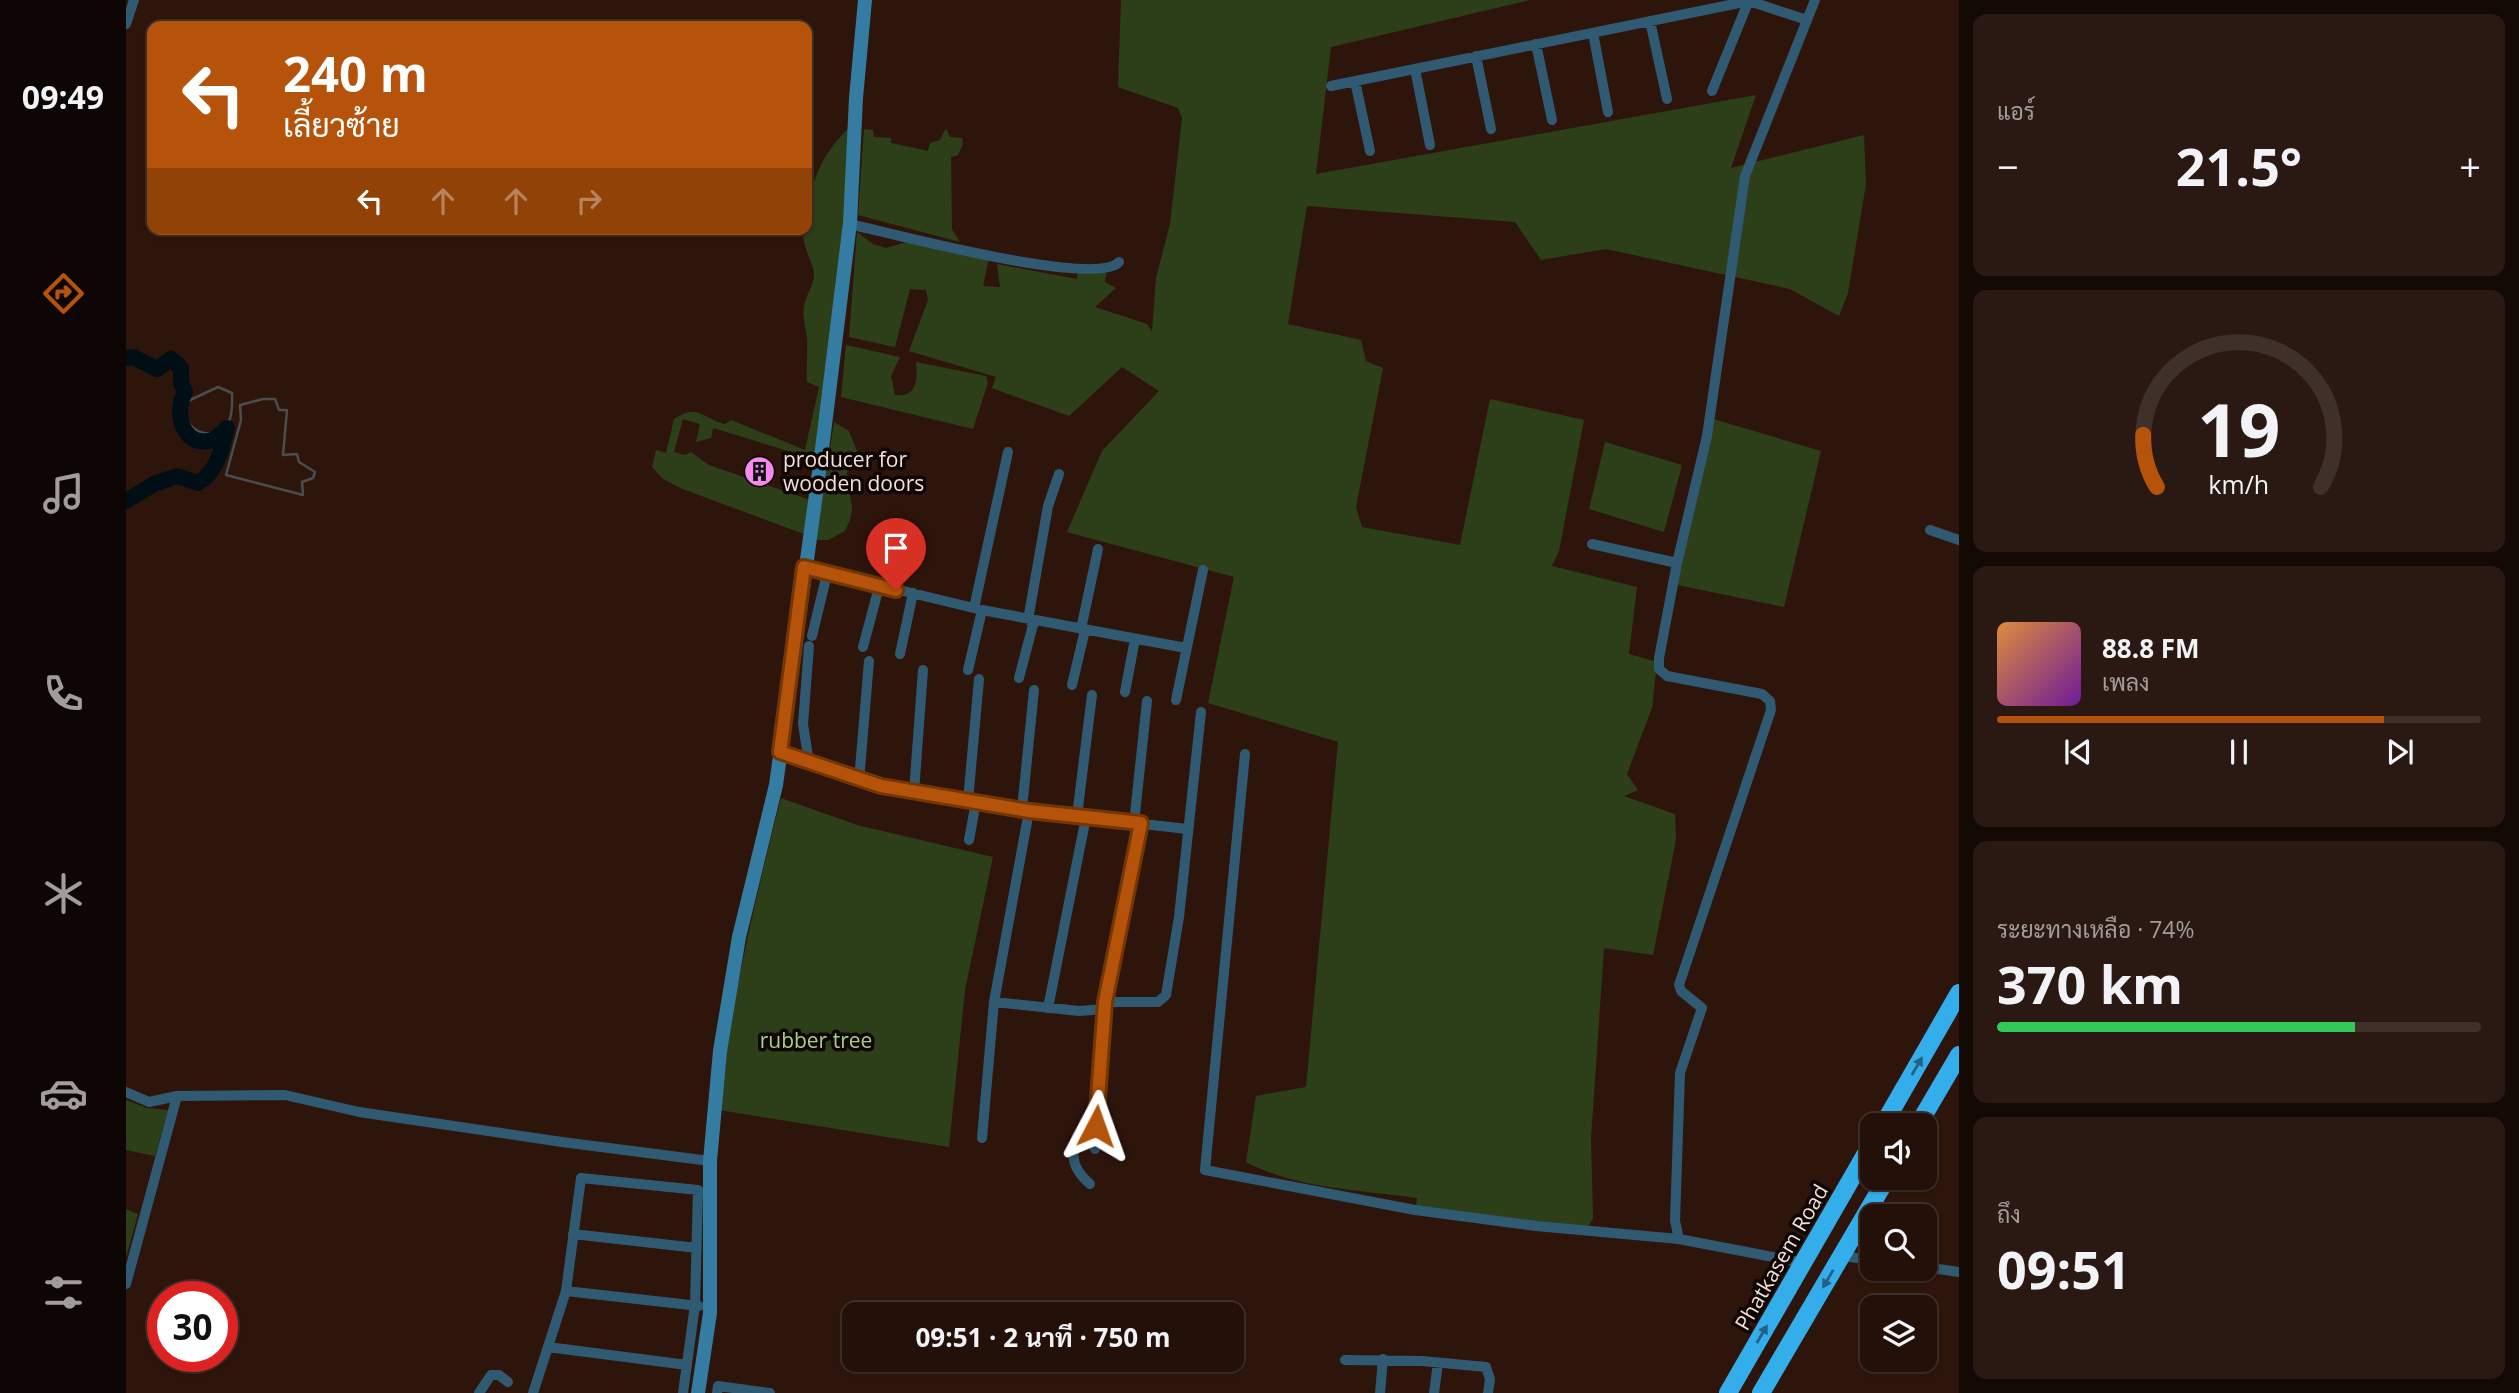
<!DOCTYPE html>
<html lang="th">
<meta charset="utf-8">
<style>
:root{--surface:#221009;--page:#2a1912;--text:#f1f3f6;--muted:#a29d9c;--line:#3f302a;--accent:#b45309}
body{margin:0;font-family:"Open Sans",Sarabun,sans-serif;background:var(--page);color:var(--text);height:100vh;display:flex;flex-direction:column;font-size:26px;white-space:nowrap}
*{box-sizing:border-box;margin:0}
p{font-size:23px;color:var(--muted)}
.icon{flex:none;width:38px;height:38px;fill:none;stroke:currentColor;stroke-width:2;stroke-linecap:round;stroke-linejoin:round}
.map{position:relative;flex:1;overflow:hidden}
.panel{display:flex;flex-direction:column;gap:14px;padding:14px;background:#130905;width:560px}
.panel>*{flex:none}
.banner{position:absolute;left:21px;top:21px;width:665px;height:214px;border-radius:14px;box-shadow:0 2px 5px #0004,0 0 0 2px var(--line);background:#b45309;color:#fff;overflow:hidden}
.tools{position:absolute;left:1734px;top:1113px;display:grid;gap:14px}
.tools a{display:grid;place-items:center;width:77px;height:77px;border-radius:14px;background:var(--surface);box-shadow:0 2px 5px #0004,0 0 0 2px var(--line);font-size:35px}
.speed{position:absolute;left:21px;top:1281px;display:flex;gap:14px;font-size:35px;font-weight:700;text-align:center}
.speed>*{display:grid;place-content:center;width:91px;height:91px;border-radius:50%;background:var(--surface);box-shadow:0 2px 5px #0004,0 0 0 2px var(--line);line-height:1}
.speed .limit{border:10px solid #d22;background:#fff;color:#111}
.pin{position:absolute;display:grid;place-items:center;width:60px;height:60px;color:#fff;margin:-72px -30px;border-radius:50% 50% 50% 0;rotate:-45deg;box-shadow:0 0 7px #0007}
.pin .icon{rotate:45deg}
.me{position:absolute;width:77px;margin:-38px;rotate:4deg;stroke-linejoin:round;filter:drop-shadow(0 0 5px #0008)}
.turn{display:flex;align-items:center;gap:24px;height:147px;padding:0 21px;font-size:32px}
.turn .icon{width:91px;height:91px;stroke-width:2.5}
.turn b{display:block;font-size:49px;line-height:60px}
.lanes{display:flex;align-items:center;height:66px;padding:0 21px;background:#0003;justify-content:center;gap:35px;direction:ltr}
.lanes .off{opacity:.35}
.big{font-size:52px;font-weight:700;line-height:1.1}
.panel .tile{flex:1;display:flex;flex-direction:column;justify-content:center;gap:10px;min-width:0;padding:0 24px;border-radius:14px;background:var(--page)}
.panel .dial{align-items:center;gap:0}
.dial svg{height:182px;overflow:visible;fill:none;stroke:var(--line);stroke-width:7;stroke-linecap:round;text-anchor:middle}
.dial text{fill:var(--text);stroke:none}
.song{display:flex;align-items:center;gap:21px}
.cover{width:84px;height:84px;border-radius:10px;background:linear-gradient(135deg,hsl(30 70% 55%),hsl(280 70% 35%))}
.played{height:7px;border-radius:4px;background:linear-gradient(90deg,var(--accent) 80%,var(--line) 80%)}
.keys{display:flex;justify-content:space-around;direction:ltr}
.heat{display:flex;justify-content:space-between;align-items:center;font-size:38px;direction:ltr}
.charge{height:10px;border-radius:5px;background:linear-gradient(90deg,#34c759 74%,var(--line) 0)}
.trip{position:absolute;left:716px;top:1302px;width:402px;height:70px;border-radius:14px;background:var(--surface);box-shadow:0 2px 5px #0004,0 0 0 2px var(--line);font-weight:700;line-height:70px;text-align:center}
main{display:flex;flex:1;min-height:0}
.dock{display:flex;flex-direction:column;width:126px;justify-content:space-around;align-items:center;background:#0e0604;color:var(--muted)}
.dock .icon{width:49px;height:49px}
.dock .selected{color:var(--accent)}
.dock b{font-size:32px;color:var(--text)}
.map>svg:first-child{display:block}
.green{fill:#2d3f19}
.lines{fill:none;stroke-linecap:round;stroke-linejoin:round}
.stream{stroke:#494d50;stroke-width:2.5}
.river{stroke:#000e15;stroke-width:16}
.street{stroke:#305a72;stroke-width:10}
.secondary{stroke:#347ca2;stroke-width:14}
.highway{stroke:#33aeea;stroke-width:18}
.oneway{fill:#236282}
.route-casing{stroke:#753606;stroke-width:18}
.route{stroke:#b45309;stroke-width:12}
.labels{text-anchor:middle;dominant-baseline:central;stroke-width:7;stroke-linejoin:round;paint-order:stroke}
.poi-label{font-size:21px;fill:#f2e0da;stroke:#0f0503;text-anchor:start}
.park-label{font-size:21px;fill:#aace84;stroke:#0f0503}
.street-label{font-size:21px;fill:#f2e0da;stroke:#0f0503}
</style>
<main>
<nav class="dock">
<b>09:49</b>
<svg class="icon selected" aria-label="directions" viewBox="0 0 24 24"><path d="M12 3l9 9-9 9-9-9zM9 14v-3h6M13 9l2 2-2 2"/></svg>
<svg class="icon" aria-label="music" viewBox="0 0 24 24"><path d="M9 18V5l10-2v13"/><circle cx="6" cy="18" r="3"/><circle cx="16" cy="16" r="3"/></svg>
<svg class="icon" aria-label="phone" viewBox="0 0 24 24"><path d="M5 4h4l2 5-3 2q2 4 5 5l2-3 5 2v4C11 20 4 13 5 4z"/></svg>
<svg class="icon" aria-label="climate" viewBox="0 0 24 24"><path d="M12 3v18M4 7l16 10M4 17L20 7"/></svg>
<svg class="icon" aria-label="car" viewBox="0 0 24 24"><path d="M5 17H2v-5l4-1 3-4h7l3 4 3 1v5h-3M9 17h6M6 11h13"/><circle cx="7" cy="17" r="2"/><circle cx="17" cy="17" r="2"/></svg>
<svg class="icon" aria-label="filters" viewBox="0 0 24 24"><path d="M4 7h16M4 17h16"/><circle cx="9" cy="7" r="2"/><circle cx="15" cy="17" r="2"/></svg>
</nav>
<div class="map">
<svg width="1833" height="1393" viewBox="0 0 1833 1393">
<rect width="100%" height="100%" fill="#2e150c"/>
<path class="green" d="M995 0H1404L1205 47 1190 174 1630 95 1605 168 1738 135 1740 184 1722 293 1713 316 1664 289 1480 249 1415 260 1389 222 1181 206 1162 324 1235 340 1240 361 1257 368 1230 507 1236 527 1334 545 1364 399 1458 420 1433 551 1426 566 1511 587 1503 654 1531 662 1526 708 1501 774 1512 790 1498 796 1549 814 1550 840 1527 955 1478 948 1465 1138 1467 1218 1459 1233 1290 1206 1291 1198C1235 1190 1171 1189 1120 1162L1130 1096 1180 1087 1212 742 1082 703 1108 577 941 532 976 451 1033 391 996 367 943 416 866 388 870 377 783 351 802 300 800 290 784 289 769 347 723 337 731 232 747 244 760 248 788 240 863 258 857 286 874 287 871 264 951 279 953 264 981 267 979 282 990 288 969 307 1021 324 1026 331 1030 278 1044 224 1056 118 1052 108 992 87Z
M820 128 824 137 836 138 837 144 832 155 825 157 826 229 834 242 732 215 738 129 747 130 748 137 765 138V143L802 151 804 143 814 140Z
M722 129 718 231 690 457 685 458 587 428 585 438 570 442 574 424 557 419 548 452 559 455 565 452 583 465 684 500 678 534 554 488 536 478 526 467 530 450 540 453 548 419C573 403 577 419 599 424L605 420 679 450 693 387 681 382C680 367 682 352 681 338 680 327 676 318 678 306 680 295 687 287 688 276 689 265 676 249 677 229H681C681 191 693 156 722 129Z
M720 345 774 357 765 376 769 395C791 398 792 379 790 362L860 376 862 383 847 429 715 397Z
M1584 418 1695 451 1658 607 1547 584Z
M708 422 723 431 733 456C711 472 725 487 726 509 726 516 722 525 719 531L702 540H690Z
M1479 442 1556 465 1538 532 1463 509Z
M655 798 731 825 867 857 839 990 823 1147 593 1110C605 1001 628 904 655 798Z
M0 1100 21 1108 42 1110 29 1156 0 1150Z
M0 1209 12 1214 0 1258Z"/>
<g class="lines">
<path class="stream" d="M92 387 106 393C106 402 107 413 103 421 91 445 50 432 62 401Z
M137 399H149L153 410H161L157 455 171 454 173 462 189 472 187 478 176 482 177 495 100 475 115 420 114 405Z"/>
<path class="river" d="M0 358 7 357 31 369 45 359 55 368V383L59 392C48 410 55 446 83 441 90 440 95 433 101 428
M0 501 28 484 51 476 72 483C92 471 96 448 101 428"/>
<path class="street" d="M1524 21 1541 99
M0 24 8 0
M1467 33 1482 112
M1410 44 1426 120
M1350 56 1365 129
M1289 69 1304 145
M1229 81 1244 151
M1205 86 1623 1 1681 20
M1586 91 1623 0
M723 224C765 233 969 288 993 262
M1804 530 1833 540
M1466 544 1551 563
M678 567 856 610 1060 648
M848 608 882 452
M902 620 922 506 933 474
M955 629 972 549
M686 636 701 574
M737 647 753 587
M774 654 787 593
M842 670 856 610
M893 678 908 621
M946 685 959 630
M999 692 1009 639
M1050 700 1077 570
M654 752 756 787 903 811 1061 829
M1119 754 1079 1170 1289 1210 1410 1226 1553 1239 1678 1263
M683 763 677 724 683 646
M733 781 743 661
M788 792 797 670
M842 801 853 679
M896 809 908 690
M951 816 966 695
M1008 823 1021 701
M843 840 850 802
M868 1002 953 1011 979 1009
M979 1002H1032L1040 995 1053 917 1075 712
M922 1008 960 817
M0 1092 23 1102 51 1096 159 1095 233 1112 436 1142 584 1161
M856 1138 868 1002 903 811
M969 1149 979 1002 1015 823
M964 1184C932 1156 954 1140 969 1109
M447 1234 571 1248
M1553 1239 1549 1221 1554 1073 1576 1008 1555 991 1553 985 1645 710 1644 701 1636 694 1541 676 1533 669V658L1551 563 1581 436 1619 176 1689 0
M1716 1256 1746 1260
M1799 1267 1833 1272
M0 1284 51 1096
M440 1291 573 1306
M422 1347 561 1365
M1219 1360 1296 1361 1360 1367 1364 1379 1362 1393
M353 1393 365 1375H373L382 1382
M407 1393 440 1291 455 1178 572 1190 569 1305 557 1393
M591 1393 592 1386 644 1393
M1254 1393 1257 1359
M1308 1393 1312 1363"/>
<path class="secondary" d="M572 1393 584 1313V1161L594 1051 613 937 650 785 694 465 724 223 730 98 739 0"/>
<path class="highway" d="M1757 1125 1833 993
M1792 1125 1833 1055
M1602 1393 1746 1143
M1635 1393 1761 1178"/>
</g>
<defs><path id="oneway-solid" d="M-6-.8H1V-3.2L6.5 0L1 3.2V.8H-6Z" transform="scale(1.75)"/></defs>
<g class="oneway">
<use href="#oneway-solid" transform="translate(1791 1066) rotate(-60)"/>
<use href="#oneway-solid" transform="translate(1702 1279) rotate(120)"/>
<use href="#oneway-solid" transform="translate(1636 1334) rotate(-60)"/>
</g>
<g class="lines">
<defs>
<path id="route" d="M770 590 678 567 654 752 755 786 903 811 1015 823 979 1002 970 1126"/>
</defs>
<use href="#route" class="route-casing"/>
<use href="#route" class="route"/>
</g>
<defs>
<symbol id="building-disc" viewBox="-11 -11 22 22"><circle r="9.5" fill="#f589ee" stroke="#0f0503"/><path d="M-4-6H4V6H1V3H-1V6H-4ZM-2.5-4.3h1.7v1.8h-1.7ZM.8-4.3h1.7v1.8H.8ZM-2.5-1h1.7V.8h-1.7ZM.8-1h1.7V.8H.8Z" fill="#111"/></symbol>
</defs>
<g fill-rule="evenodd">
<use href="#building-disc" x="616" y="454" width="35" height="35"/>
</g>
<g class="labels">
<g class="poi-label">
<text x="657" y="459">producer for<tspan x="657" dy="24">wooden doors</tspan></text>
</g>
<g class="park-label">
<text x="690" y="1040">rubber tree</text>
</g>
<g class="street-label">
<text transform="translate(1655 1257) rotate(-60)">Phatkasem Road</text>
</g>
</g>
</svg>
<div class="tools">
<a><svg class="icon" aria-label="sound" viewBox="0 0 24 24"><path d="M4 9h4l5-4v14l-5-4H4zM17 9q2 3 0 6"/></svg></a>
<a><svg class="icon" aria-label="search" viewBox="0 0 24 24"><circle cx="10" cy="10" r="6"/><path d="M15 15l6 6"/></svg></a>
<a><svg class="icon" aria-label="layers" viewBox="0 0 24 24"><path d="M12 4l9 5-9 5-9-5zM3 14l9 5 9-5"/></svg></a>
</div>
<div class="speed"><div class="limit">30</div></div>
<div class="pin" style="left:770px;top:590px;background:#d93025"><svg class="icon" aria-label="arrive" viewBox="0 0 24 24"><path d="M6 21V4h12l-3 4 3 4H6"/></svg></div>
<svg class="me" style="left:970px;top:1126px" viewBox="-20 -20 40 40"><path d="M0-17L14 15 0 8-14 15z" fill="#b45309" stroke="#fff" stroke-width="4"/></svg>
<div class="trip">09:51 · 2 นาที · 750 m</div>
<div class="banner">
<div class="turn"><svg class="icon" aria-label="left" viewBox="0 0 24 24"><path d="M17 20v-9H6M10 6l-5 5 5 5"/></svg><div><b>240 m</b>เลี้ยวซ้าย</div></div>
<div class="lanes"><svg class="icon" aria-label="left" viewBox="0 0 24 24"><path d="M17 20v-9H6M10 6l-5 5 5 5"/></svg><svg class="icon off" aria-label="ahead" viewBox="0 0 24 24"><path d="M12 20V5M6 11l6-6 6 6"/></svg><svg class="icon off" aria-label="ahead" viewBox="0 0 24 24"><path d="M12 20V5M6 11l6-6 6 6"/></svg><svg class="icon off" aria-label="right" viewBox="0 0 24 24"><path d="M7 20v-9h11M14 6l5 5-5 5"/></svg></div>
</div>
</div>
<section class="panel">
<div class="tile"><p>แอร์</p>
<div class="heat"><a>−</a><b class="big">21.5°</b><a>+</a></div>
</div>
<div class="tile dial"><svg viewBox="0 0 100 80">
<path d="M14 69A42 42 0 1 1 86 69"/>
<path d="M14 69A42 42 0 0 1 8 46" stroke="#b45309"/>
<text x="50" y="56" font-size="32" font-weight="700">19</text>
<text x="50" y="72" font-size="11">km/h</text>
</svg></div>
<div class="tile">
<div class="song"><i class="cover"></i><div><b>88.8 FM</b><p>เพลง</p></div></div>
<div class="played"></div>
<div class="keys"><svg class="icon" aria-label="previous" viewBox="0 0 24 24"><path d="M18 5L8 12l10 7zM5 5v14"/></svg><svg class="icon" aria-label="pause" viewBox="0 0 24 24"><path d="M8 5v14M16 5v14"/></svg><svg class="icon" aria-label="next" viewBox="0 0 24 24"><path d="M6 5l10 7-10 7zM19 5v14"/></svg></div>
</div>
<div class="tile"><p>ระยะทางเหลือ · 74%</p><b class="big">370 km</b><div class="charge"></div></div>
<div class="tile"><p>ถึง</p><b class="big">09:51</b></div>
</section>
</main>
